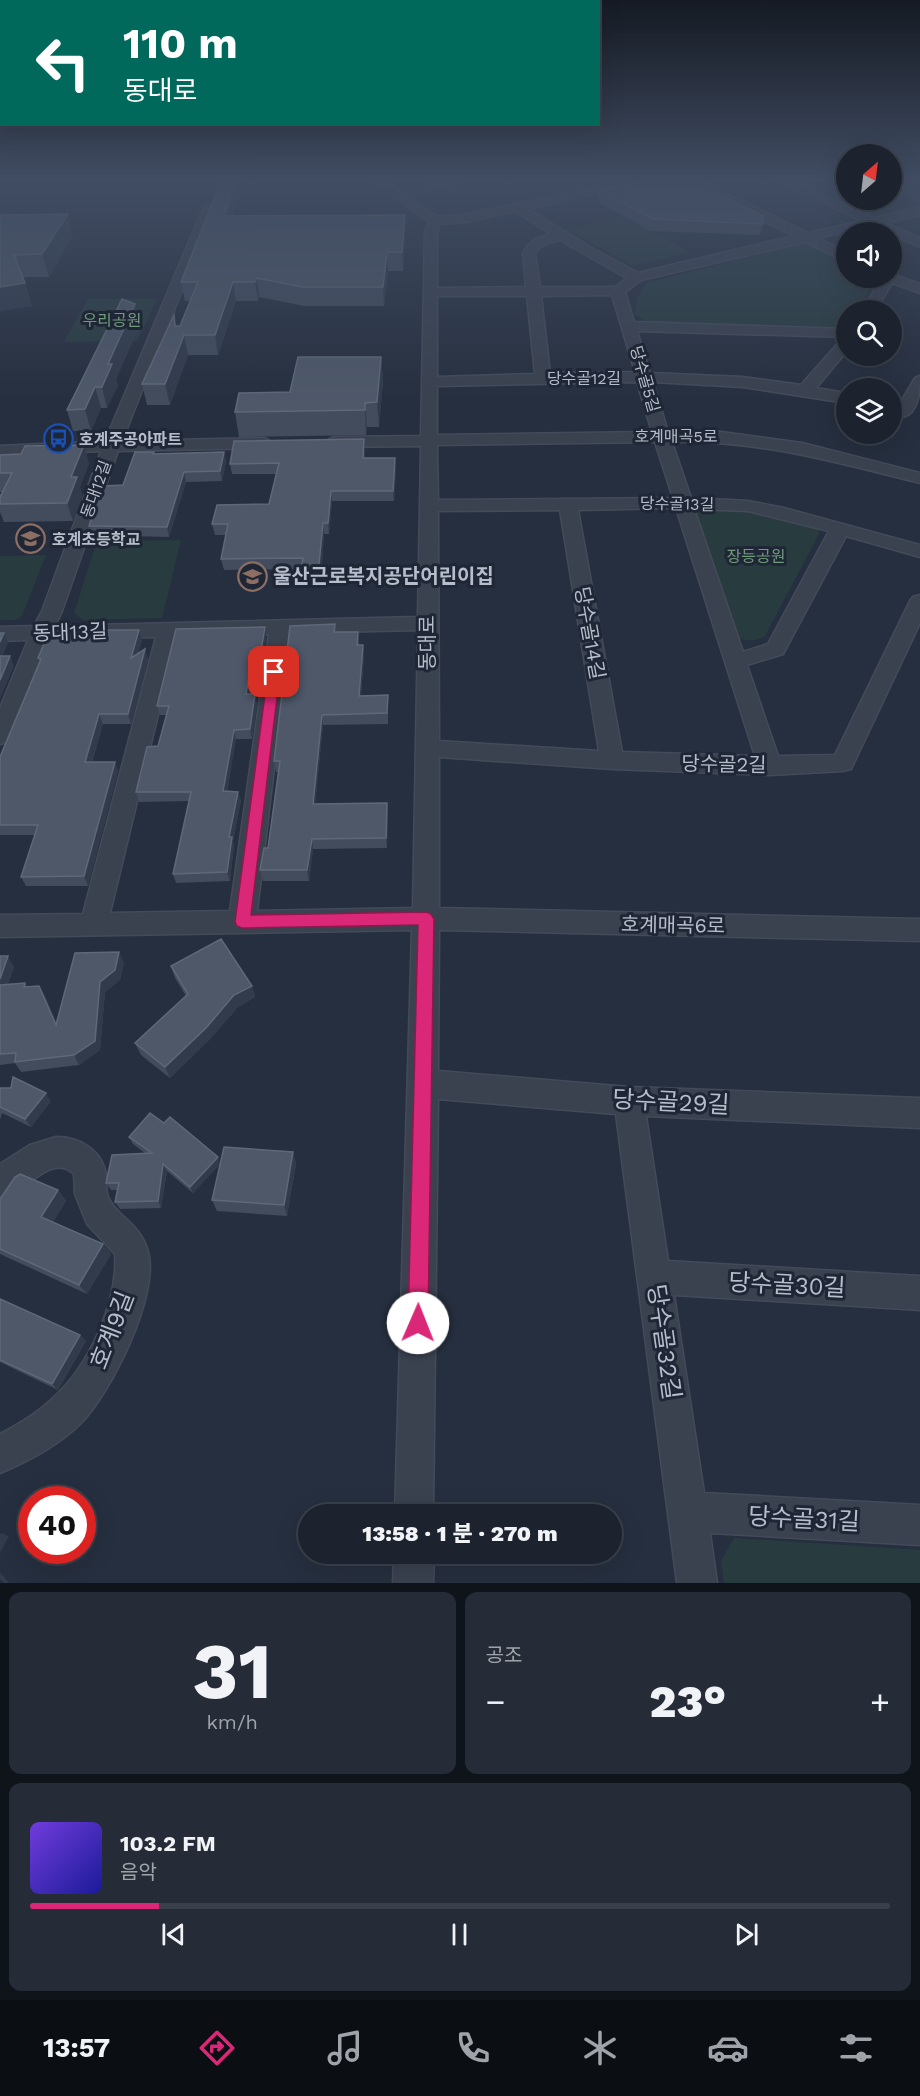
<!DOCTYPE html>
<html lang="ko">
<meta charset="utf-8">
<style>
:root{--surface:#1c232f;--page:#252b37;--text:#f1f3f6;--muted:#a0a4aa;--line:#3a404b;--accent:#db2777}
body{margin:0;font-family:"Work Sans","Noto Sans KR",sans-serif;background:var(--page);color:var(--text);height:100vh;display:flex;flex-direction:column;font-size:22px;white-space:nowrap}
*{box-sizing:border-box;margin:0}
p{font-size:20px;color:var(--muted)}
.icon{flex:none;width:33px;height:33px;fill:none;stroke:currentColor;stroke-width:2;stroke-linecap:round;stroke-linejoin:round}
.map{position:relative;height:1583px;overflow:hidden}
.drawer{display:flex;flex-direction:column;gap:9px;padding:9px;background:#0f131a;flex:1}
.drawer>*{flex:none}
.banner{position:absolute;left:0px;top:0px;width:600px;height:126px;box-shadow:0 6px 24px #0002,0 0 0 2px var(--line);background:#00695c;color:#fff;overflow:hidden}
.needle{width:39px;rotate:28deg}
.controls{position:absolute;left:836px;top:144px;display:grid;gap:12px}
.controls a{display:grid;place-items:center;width:66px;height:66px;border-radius:50%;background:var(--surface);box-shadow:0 6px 24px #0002,0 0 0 2px var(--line);font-size:30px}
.speed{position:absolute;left:18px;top:1486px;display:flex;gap:12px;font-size:30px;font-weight:700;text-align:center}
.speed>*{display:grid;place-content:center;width:78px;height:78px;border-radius:50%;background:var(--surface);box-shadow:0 6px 24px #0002,0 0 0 2px var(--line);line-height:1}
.speed .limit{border:9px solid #d22;background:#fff;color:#111}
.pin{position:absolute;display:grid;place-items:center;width:51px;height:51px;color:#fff;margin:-26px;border-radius:12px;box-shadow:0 3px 9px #0006}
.me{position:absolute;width:66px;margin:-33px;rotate:1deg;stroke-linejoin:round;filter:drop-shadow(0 0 4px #0008)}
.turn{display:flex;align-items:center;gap:21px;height:126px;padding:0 24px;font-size:27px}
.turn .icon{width:78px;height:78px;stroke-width:2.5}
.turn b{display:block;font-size:42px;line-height:51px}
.big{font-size:45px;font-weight:800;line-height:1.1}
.drawer .tile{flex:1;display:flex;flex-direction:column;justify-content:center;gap:9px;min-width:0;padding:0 21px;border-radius:12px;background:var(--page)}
.drawer .dial{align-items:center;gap:0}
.dial b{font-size:78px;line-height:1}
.song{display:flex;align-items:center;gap:18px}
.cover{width:72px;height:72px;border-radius:9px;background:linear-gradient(135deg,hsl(260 70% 55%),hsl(240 70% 35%))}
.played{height:6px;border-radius:3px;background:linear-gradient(90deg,var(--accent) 15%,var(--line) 15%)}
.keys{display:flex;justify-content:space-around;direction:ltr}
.heat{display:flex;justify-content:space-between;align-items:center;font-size:33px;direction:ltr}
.drawer .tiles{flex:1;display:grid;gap:9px;grid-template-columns:1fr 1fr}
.tile:last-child{grid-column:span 2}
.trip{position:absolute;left:298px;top:1504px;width:324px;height:60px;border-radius:30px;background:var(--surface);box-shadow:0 6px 24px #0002,0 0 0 2px var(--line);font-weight:800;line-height:60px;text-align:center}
.tabs{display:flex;height:96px;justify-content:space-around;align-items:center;background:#0b0e13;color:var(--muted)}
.tabs .icon{width:42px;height:42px}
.tabs .selected{color:var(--accent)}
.tabs b{font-size:27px;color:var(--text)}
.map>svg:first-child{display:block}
.green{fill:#283c40}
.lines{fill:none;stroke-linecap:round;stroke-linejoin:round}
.minor-casing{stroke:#444a59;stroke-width:3}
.minor{fill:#3a414f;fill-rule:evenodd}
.wall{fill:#424c5d}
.shaded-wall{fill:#313b4c}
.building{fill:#4e5869;stroke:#5f6878;stroke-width:1.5}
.route{fill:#db2777;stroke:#8e194d;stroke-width:1.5}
.labels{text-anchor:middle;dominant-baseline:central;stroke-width:6;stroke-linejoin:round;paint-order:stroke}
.far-park-label{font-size:16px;fill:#6f9a7c;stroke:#1f2635}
.far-street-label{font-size:16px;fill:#b7bdca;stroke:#1f2635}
.far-poi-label{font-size:16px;font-weight:bold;fill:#b7bdca;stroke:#1f2635;text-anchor:start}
.poi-label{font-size:20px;font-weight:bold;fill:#b7bdca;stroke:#1f2635;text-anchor:start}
.street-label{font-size:20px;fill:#b7bdca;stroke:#1f2635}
.near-street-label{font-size:24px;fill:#b7bdca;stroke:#1f2635}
</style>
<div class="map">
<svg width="920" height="1583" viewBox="0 0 920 1583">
<rect width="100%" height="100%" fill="#262f3f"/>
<path class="green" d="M625 216 689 252 632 266 569 229Z
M803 243 846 260V278H877L859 310H846V328L649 322 635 315C635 302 639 293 647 283Z
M88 299H157L137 341 64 342Z
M700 506C730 508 799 511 820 532L765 636C755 642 746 641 736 637L694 512Z
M181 540 162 618 83 620 74 613 97 541Z
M46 555 22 616 15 620H0V556Z
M734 1538 920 1550V1583H724L721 1561Z"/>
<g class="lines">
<defs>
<path id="minor" d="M371 179H384L437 217 467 214 635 179H656L650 182 528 209 590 247 638 273 794 236 681 179H696L808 233 862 221 774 179H789L875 218 920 207V215L886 223 920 238V247L872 226 818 238 846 252V261L805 242 641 280 625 292 634 322 846 329V337L637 331 650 373 743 377 801 385 841 340 846 339V352L816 388 846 393V403L743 387 653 382 668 432 714 431 802 443 920 473V483C835 462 760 440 672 442L691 498 748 501 784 508 920 545V557L846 536 783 654 747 665 778 756 835 755 910 601 913 597 920 595V623L851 769 843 771 770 775 612 769 439 757V908L920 919V941L439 930 438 1071 629 1087 920 1098V1128L646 1116 668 1261 920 1276V1310L674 1295 704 1493 920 1505V1545L710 1533 717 1583H677L616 1114 438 1099 433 1515H395L412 930 0 937V915L83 914 156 637 49 639 11 736 8 742 0 744V708L28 640 0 641V627L34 626 42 611 101 451 0 456V446L105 441 204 206 208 205 214 209 122 441 265 438 273 443 265 448 118 451 62 611 55 626 418 617 421 446 333 447 325 442 333 437 421 436 425 231 429 222ZM515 211 551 234C538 237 528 241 523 254L526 287 437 288V231L440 224 467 222ZM560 240 627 278 615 287H540L535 254C540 244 550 242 560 240ZM612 295 635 372 550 373 541 296ZM437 296H527L535 374 437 377ZM637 382 652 432 437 435V386ZM655 442 673 498 438 500 437 445ZM676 508 755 756 622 752 578 510ZM694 509 748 511 829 531 768 644 743 652ZM560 510 599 751 439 741 438 511ZM418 630 413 908 257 911 290 633ZM269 634 230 911 110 913 177 636Z
M443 179H467L465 181 434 187 428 184Z
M891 181 920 193V201L891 188Z
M891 274 920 284V293L892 283 876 310H862L882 278H891Z
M920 376C920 390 919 413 903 417L897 415 895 412 915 378Z
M56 1137C80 1137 102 1150 106 1175 107 1182 105 1190 108 1197 117 1218 140 1222 148 1252 160 1294 111 1393 81 1423 59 1445 29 1461 0 1473V1434C19 1424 38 1413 53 1398 89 1366 118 1302 115 1254L87 1224 75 1194 74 1174C57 1157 38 1177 22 1187 15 1191 8 1194 0 1197V1164L30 1145Z
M394 1554H434L433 1583H393Z"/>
</defs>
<use href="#minor" class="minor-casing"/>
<use href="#minor" class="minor"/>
</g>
<path class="wall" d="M236 179 238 197 233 216 405 215V233L403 271H388L384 306H304L259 297 258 301H236L218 355H188L170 405H147L142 384 174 315 176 326H180L190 301H185L181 282Z
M599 190 763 224 760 235 651 231 598 202Z
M0 215 73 236 49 277H23L32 306 0 311Z
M135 304 140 324 116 379 118 385 107 408H101L91 431H73L67 410Z
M381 357 383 381 379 427H367L366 435 239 437 235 412 290 392Z
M365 449V458L396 469 394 501H332L329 534H324L321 576H304L303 569 224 570 221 559 226 535H215L212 524 269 504 276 474H232L230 464Z
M154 452V454L224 452 226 462 222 481 186 482 169 537 92 535 89 526 123 485Z
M0 455 89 463 80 487 82 496 73 521 4 522 0 512V497L3 492H0Z
M335 624 336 632H358L359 645H363L364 655 361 696 388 706V724L323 725 315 804 387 803 388 814 387 848 313 849 309 881H263L260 870 268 848 278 772H276L274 761Z
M266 637 263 660H255L250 694H255L257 704 252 739H236L227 791 238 792 241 801 233 841 234 846 230 881 176 883 173 874 189 801 139 802 136 792 158 746 166 715H160L157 706Z
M142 640 138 654 148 659 131 724H103L92 762 118 771 88 886H26L21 877 35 835H0V757L40 662 38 658Z
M0 956 14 967 8 984 25 983 27 987 45 996 56 1023 124 962 120 980 105 992 100 1050 79 1065 21 1072 15 1063 0 1065Z
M171 966 252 986 255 997 238 1007 210 1039 170 1078 141 1055 135 1043 186 996 175 978Z
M0 1088 51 1101 31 1127 2 1113 0 1120Z
M129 1137 220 1164 293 1152 296 1164 287 1216 217 1211 212 1200 220 1164 193 1193 167 1171 161 1208 120 1209 115 1202 118 1190H111L106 1183 146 1154 133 1144Z
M58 1190 66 1201 53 1222 103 1244 111 1254 87 1294 0 1254V1199Z
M0 1299 80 1335 86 1341 58 1390 0 1362Z"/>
<path class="shaded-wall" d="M236 179 238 197 227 234 224 216Z
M295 179H309L296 181Z
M68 214 73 236 49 277 42 254Z
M405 215V233L403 271 402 252Z
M387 252 388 271 384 306 383 287Z
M257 278 259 297 258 301 255 282Z
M233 282 236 301 218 355 215 335Z
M25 283 32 306 0 311V287Z
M135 304 140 324 116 379 118 385 107 408 102 387 108 364Z
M184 335 188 355 170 405 165 384Z
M381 357 383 381 379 427 377 402Z
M95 387 101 408 91 431 85 409Z
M365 403 367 427 366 435 365 410Z
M364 439 365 449 364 469 363 458Z
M84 445 89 463 80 487 82 496 73 521 67 503 71 477Z
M224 452 226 462 222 481 220 471Z
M395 458 396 469 394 501 393 491Z
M184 472 186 482 169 537 167 527Z
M331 491 332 501 329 534 328 523Z
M323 523 324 534 321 576 319 565Z
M265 627 266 637 263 660 261 651Z
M139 630 142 640 134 668 131 658Z
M4 633 8 643 0 662V642Z
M363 645 364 655 360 706 359 696Z
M145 649 148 659 131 724 128 714Z
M253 651 255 660 248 704 246 694Z
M10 656 14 666 0 699V680Z
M255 694 257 704 252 739 250 729Z
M99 714 103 724 89 771 85 762Z
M322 715 323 725 314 815 313 804Z
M234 730 236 739 226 801 223 791Z
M115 762 118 771 88 886 84 876Z
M238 792 241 801 233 841 234 846 230 881 227 872 229 837Z
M387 803 388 814 387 848 386 838Z
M312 839 313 849 309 881 307 870Z
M119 952 124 962 120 980 105 992 100 1050 79 1065 74 1055 100 982Z
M8 956 14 967 4 996 0 989V979Z
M39 986 45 996 62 1035 56 1025Z
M252 986 255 997 238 1007 210 1039 170 1078 165 1067 234 995Z
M46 1093 51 1101 31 1127 25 1119Z
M293 1152 296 1164 287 1216 284 1205Z
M218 1157 220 1164 193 1193 190 1187Z
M163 1164 167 1171 161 1208 158 1201Z
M58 1190 66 1201 50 1227 41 1217Z
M103 1244 111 1254 87 1294 79 1285Z
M80 1335 86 1341 58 1390 52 1384Z
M1 1533 9 1536 0 1553V1535Z
M0 1572 9 1583H4L0 1579Z"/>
<path class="building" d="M222 179H236L224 216 405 215 402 252H387L383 287H302L257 278 255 282H233L215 335H184L165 384H142L174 315 175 326H180L198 282H181Z
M656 179H689L763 216V224L653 219 599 190Z
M68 214 42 254 14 255 25 283 0 287V215Z
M122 299 135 304 108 364H112L102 387H95L85 409 67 410Z
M298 357H381L377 402 365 403V410L235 412 239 393 290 392Z
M364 439 363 458H395L393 491H331L328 523H323L319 565H302L303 558 221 559 228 524H212L217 505 269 504 279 463 230 464 234 441Z
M84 445 71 477H77L67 503 0 504V497L12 473H0V455L21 454 25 446Z
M135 452H154L153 454 224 452 220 471 184 472 167 527 89 526 102 486 123 485Z
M335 624 334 632H358L357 645H363L359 696 388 695 387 713 322 715 313 804 387 803 386 838 312 839 307 870H260L264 848H268L280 761H274L290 626Z
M265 627 261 651H253L246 694H255L250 729 234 730 223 791 238 792 229 837H232L227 872 173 874 191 792H136L147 747 158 746 169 706H157L176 629Z
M103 630H139L131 658 145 649 128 714H99L85 762H115L84 876 21 877 38 825H0V757L41 659 38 658 46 639H101Z
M0 633H4L0 642Z
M0 656H10L0 680Z
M221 939 252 986 234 995 206 1028 165 1067 135 1043 188 994 171 966Z
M119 952 115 970 100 982 95 1041 74 1055 15 1062 16 1053 0 1054V985L25 983 24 987 39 986 56 1025 75 953Z
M0 956H8L0 979Z
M13 1077 46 1093 25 1119 0 1107V1088H11Z
M150 1113 164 1123 170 1117 218 1157 190 1187 163 1164 158 1201 115 1202 119 1183H106L112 1155 152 1153 129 1137Z
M224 1147 293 1152 284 1205 212 1200Z
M20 1174 58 1190 41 1217 103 1244 79 1285 0 1249V1199L15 1177Z
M0 1299 80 1335 52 1384 0 1360Z"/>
<linearGradient id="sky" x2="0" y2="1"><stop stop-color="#151a23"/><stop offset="0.45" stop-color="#414d63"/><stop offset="1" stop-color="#414d63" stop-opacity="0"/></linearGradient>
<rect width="920" height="400" fill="url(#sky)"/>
<path class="route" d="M274 668 280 672 251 915 426 912 431 914 434 919 428 1323 425 1330 418 1333 411 1330 408 1323 418 925 242 928 237 926 235 922 268 672Z"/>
<defs>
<symbol id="bus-ring" viewBox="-11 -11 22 22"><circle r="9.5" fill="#1f2635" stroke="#1a4fb4" stroke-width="1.5"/><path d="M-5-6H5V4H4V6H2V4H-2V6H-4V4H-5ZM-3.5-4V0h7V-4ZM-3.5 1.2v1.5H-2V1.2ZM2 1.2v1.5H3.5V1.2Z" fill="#1a4fb4"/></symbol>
<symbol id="school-ring" viewBox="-11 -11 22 22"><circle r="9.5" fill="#1f2635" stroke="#8d6e63" stroke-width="1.5"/><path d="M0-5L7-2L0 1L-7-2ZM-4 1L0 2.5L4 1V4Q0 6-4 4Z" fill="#8d6e63"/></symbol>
</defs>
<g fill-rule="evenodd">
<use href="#bus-ring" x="42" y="422" width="33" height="33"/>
<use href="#school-ring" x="14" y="522" width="33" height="33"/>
<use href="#school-ring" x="236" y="560" width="33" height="33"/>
</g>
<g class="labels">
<g class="far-park-label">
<text x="112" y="320">우리공원</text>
<text x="756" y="556">장등공원</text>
</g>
<g class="far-street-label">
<text x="584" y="378">당수골12길</text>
<text transform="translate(645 379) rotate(74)">당수골5길</text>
<text x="676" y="436">호계매곡5로</text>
<text transform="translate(96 489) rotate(-70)">동대12길</text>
<text transform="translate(677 504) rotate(1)">당수골13길</text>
</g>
<g class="far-poi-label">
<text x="79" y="439">호계주공아파트</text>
<text x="52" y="539">호계초등학교</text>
</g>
<g class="poi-label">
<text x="273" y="576">울산근로복지공단어린이집</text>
</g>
<g class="street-label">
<text transform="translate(70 632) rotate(-2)">동대13길</text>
<text transform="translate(590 633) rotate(80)">당수골14길</text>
<text transform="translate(427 643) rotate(-90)">동대로</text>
<text transform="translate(724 764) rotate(1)">당수골2길</text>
<text transform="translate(673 925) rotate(1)">호계매곡6로</text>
</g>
<g class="near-street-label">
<text transform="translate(671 1102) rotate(3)">당수골29길</text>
<text transform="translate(787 1285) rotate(3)">당수골30길</text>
<text transform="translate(112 1330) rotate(-69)">호계9길</text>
<text transform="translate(664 1342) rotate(82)">당수골32길</text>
<text transform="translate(804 1519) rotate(3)">당수골31길</text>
</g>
</g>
</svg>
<div class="controls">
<a><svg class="needle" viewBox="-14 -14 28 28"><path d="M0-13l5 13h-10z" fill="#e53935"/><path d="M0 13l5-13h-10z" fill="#a0a4aa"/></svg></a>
<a><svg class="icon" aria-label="sound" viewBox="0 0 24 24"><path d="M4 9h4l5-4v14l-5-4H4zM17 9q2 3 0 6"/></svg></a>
<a><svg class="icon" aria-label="search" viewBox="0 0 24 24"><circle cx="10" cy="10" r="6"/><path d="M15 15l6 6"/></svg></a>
<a><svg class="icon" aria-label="layers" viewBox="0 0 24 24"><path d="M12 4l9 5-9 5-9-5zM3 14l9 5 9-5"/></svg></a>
</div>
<div class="speed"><div class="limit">40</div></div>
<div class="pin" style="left:274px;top:672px;background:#d93025"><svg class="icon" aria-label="arrive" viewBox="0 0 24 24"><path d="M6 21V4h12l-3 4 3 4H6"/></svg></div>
<svg class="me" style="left:418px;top:1323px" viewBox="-20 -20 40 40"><circle r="19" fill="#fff"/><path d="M0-13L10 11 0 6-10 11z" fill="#db2777"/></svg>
<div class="trip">13:58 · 1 분 · 270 m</div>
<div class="banner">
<div class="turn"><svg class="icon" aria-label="left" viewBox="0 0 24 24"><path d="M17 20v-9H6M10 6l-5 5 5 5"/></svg><div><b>110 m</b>동대로</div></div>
</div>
</div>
<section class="drawer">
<div class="tiles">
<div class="tile dial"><b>31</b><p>km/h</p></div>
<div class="tile"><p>공조</p>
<div class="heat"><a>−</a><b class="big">23°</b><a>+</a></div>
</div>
<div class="tile">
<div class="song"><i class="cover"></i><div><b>103.2 FM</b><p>음악</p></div></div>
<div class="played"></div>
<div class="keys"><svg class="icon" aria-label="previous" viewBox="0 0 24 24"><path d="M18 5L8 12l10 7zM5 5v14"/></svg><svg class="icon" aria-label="pause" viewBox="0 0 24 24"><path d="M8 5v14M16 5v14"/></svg><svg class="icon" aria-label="next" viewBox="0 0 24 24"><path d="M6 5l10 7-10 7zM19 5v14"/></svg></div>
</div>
</div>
</section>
<nav class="tabs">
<b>13:57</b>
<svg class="icon selected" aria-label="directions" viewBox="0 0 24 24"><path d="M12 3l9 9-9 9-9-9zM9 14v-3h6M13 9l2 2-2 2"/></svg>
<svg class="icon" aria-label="music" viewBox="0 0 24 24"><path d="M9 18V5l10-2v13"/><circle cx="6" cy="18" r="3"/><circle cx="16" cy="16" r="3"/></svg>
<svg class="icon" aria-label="phone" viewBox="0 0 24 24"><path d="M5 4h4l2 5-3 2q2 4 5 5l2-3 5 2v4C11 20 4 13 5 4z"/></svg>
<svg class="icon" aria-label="climate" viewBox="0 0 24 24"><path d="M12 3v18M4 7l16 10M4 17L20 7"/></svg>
<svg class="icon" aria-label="car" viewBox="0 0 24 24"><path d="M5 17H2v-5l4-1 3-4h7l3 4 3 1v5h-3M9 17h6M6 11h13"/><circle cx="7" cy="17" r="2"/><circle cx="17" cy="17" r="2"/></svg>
<svg class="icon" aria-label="filters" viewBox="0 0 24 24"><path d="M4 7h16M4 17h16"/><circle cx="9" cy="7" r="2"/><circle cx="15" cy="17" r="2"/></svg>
</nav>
